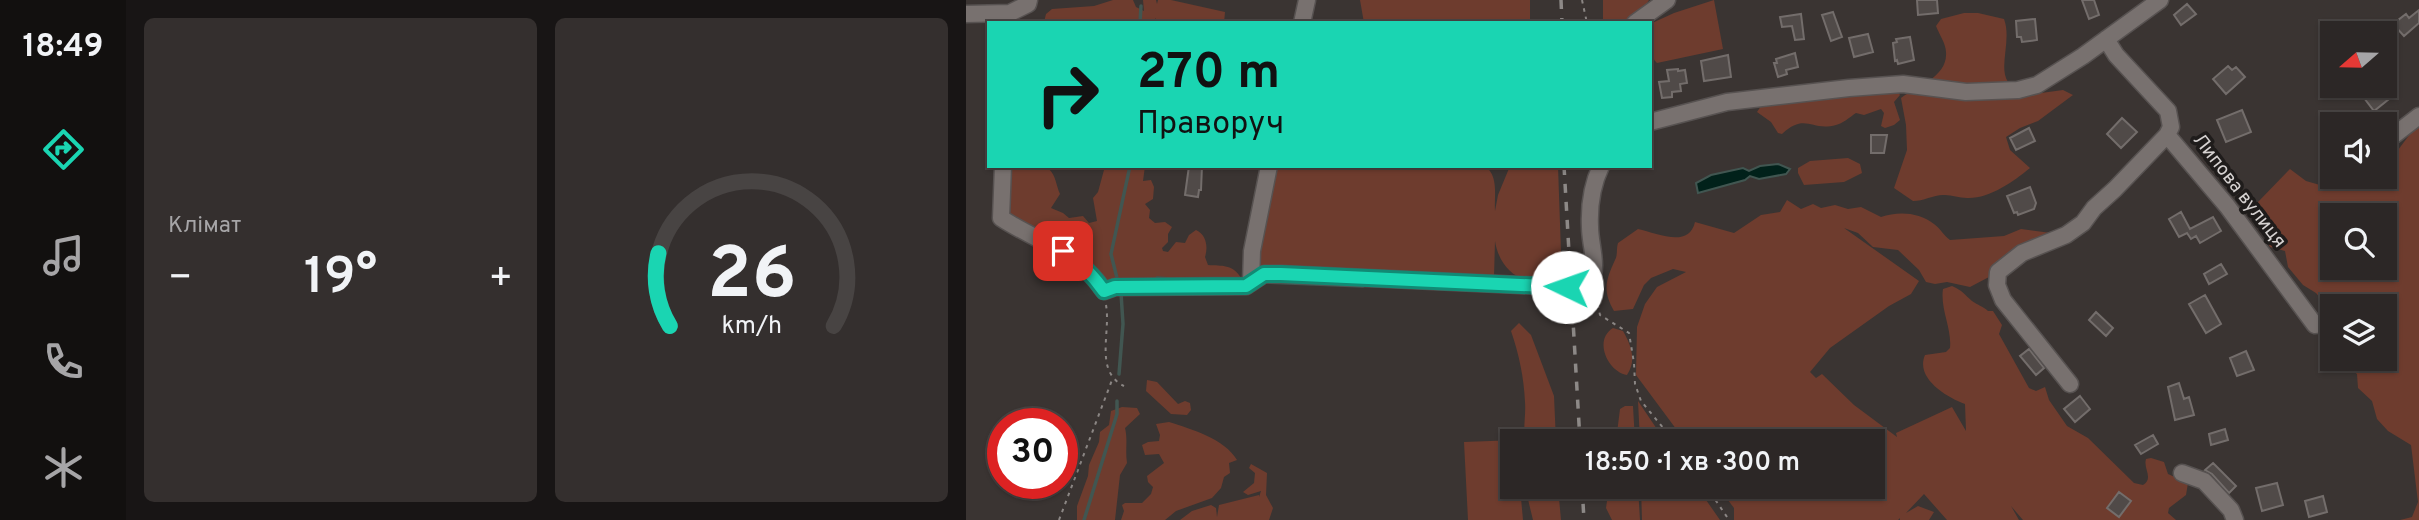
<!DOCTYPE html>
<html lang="uk">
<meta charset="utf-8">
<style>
:root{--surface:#2c2726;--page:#342f2e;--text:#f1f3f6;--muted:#a6a5a7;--line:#484443;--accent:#1ad5b2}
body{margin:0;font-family:Overpass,sans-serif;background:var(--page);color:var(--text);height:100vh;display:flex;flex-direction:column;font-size:26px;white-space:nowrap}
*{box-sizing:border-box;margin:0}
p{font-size:23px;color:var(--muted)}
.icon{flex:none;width:38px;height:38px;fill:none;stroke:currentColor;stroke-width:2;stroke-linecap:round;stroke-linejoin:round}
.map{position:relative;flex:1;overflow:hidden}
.drawer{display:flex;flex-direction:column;gap:18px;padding:18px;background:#181515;width:840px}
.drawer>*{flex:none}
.top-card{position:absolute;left:21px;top:21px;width:665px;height:147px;border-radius:0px;box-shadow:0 2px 5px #0004,0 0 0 2px var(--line);background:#1ad5b2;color:#111;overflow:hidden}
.needle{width:46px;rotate:250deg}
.buttons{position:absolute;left:1354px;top:21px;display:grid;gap:14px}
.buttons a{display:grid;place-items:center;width:77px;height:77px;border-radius:0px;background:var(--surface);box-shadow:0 2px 5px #0004,0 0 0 2px var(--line);font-size:35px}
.speed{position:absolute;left:21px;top:408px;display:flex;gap:14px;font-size:35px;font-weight:700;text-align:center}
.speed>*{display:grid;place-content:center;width:91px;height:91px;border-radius:50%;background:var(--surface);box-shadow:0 2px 5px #0004,0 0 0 2px var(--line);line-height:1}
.speed .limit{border:10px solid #d22;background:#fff;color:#111}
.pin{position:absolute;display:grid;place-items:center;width:60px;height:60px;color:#fff;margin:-30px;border-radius:14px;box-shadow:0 4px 10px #0006}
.me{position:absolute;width:77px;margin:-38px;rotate:273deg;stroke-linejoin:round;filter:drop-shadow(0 0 5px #0008)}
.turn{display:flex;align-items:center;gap:24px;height:147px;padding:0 35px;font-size:32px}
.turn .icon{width:91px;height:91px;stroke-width:2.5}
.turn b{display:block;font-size:49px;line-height:60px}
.big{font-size:52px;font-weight:600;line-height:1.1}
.drawer .tile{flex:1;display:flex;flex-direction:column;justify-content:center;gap:10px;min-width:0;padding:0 24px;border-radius:10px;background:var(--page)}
.drawer .dial{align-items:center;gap:0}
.dial svg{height:182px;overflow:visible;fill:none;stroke:var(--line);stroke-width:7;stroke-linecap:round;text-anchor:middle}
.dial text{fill:var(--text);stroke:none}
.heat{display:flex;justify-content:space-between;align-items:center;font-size:38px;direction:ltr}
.drawer .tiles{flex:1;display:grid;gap:18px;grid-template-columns:repeat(2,1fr)}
.trip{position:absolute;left:534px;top:429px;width:385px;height:70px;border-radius:0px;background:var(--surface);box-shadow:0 2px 5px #0004,0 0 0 2px var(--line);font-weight:600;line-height:70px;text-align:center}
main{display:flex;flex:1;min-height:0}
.tabs{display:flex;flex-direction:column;width:126px;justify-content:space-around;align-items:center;background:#12100f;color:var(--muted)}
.tabs .icon{width:49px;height:49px}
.tabs .active{color:var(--accent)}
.tabs b{font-size:32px;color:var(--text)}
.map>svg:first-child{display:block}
.green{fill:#6e3c2e;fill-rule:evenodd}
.water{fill:#01211a;stroke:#415651;stroke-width:2}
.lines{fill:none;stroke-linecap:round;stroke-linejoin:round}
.stream{stroke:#415651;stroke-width:3.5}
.building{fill:#504a48;stroke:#736d6b;stroke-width:2}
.minor-casing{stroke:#575251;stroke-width:19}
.path{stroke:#8b8684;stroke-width:2;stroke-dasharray:3.5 5;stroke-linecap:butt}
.minor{stroke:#78716f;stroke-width:16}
.rail{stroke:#8d8987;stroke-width:3.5;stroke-dasharray:9 9;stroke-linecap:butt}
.route-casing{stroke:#118a74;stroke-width:18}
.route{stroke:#1ad5b2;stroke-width:12}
.labels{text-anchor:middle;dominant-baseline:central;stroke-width:7;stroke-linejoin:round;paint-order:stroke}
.street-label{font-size:19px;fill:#d6d2d1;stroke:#1f1c1b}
</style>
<main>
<nav class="tabs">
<b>18:49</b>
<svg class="icon active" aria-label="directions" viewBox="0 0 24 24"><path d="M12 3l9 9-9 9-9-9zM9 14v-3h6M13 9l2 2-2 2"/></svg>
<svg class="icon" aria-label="music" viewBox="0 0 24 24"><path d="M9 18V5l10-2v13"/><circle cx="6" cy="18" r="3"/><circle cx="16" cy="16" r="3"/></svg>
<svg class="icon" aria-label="phone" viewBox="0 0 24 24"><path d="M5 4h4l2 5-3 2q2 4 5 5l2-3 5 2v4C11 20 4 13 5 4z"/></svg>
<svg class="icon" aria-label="climate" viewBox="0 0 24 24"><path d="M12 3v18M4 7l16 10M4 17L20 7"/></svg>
</nav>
<section class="drawer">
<div class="tiles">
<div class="tile"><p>Клімат</p>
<div class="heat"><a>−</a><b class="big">19°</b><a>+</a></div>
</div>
<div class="tile dial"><svg viewBox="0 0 100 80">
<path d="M14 69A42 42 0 1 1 86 69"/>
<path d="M14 69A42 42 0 0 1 9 37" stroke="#1ad5b2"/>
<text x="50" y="56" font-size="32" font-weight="700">26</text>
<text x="50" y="72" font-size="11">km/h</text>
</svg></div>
</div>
</section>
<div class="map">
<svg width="1453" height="520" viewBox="0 0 1453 520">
<rect width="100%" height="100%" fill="#3a3432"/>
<path class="green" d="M147 0H167L170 7 178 11 177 0H190L191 4 192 0H205L259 12 258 23H190V18L186 23C160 23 134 18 108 21H142V23H68L78 22 80 14 86 9 128 6Z
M394 0H564V23H398Z
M637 0H683L668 23H637Z
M748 0 757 49 691 63C681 54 684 37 684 24L708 13Z
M998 13H1012L1038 19C1046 40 1032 67 1042 82 1046 87 1056 92 1061 95L1097 90 1107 95 1072 121 1054 128 1040 137 1044 150 1064 168C1047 182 1023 199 1001 198 993 198 986 195 979 195 969 194 958 201 947 201L928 188 941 150 940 125 935 98C951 86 982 77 980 52 980 44 973 34 970 26L975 19Z
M932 92 934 95 928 102 934 120 928 125 919 128 915 126 918 113 915 109 898 115 890 113C884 117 876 124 870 125 845 132 840 112 816 134L812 133 805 122 791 112 795 106 812 101 832 103 858 95Z
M1453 122V520H1434L1446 517 1452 502 1445 445 1422 431 1411 419 1406 401 1392 388 1391 374 1370 359H1419V306H1367V349L1359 328 1360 305 1350 293 1337 285 1322 267 1319 251 1304 247 1299 238 1305 223 1291 203 1324 169 1340 181 1354 185 1373 177H1419V153L1432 150ZM1367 215H1419V268H1367Z
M882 158 894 164 896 173 878 182 838 185 832 173V168L844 161Z
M33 166 83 169C90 176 90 185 94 194L85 208 97 213 103 218 117 216 123 223 131 221 127 198 132 192 138 170 147 166H179L177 181 185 180 188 187 187 199 179 204 184 210 183 218 189 223 199 222 206 227 202 234V242L196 248 197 251 202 252 210 242 219 243 223 235 230 230C241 235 242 248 239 257L242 265C256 266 267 264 275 278L143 281 105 254 92 235C72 231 68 224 46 228Z
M309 166H519C533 176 528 196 529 211L532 195 544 166H592L596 281 587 282 581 275C554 289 533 267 529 241L528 277 290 267Z
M821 200 835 209 847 204 855 208 869 205 882 209 895 207 915 217C932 211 953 212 968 224 975 229 978 236 984 240L1038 236 1055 229 1085 233 1057 245 1028 270 1023 277 1004 287 981 282 969 284 960 282 953 270 932 250 907 247 892 233 878 228 953 281 945 294 923 306 864 348 844 372 850 378 856 374 888 405 931 437 930 433 986 407 1000 431 999 404C980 397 949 378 959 355L980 352 984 348C986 328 974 309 977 289L986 286C997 291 998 294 1006 301 1011 305 1017 306 1022 311H1027L1036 325 1033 334 1063 388 1070 391 1079 387 1083 400 1101 426 1122 438 1168 483 1177 485C1188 478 1177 469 1180 459L1185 458 1198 462 1202 474 1222 483 1220 495 1203 508 1202 513 1210 520H1057L1045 506 1053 520H981L958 494 940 513 952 506 968 512 963 520H934V518L932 520H768V508L752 487 906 486V441H719L670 375 671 327 679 304 691 287 720 272 707 269 685 278 678 285 667 309 648 311C636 290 640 280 649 260 652 255 650 249 652 243L672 229C691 233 723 249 729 222L768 233 795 215 814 212Z
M553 323 565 335 588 396 590 441H559C557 426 560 416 559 402 558 378 553 354 545 331Z
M647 328 657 331C665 345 671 360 661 375 642 372 627 340 647 328Z
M181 380 191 382 212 404 219 401 224 403 225 410 221 415 205 414 180 391Z
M672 401 699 441H674Z
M659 406H667L669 441H650L654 409Z
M156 407 171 408 174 414 159 428C162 440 159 450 161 463L154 475 149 520H111V506L122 476 123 465 133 442 134 432 143 425 145 411Z
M203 422C225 429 259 439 271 460L263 463 264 473 258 477 255 488 246 498 210 511 199 520H155L158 511 156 505 159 503H176L185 494 187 487 182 482 181 476 198 463 193 454 179 455 176 445 182 442 193 441 194 435 190 424Z
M551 440 546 441V486L554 487 557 520H502L498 442Z
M285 464 301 473 300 495 307 508 303 520H214L226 511 245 505 250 508 251 517 253 505 293 495V497L295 491 282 495 277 492 288 483 289 473 283 468Z
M559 487H592L595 520H567Z
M643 487H672L674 520H646L640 508Z
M675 487H731L754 520H676Z"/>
<path class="water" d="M812 164 824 169 820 174 793 179 784 176 779 180 732 193 730 183 745 175 777 168 783 171 794 166Z"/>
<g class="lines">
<path class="stream" d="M174 23 175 6
M191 278 205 279
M152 282 145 254 164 166
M301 282 397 286
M153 374 157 324 155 293
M118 520 151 414V401"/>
</g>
<path class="building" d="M951 0H971L972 13 952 15Z
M1116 0H1128L1133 15 1123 19Z
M1221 4 1230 14 1215 25 1208 15Z
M1453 10V23L1438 36 1427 24 1440 14 1443 18Z
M867 12 876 37 865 41 856 15Z
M835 14 838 39 829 40 826 26 816 27 814 17Z
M1069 19 1071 40 1056 42 1055 37H1051L1050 21Z
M902 34 907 52 888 57 883 38Z
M944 37 948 60 932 64 931 60 929 61 927 43 931 42 930 39Z
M829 53 832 67 820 70 821 74 812 77 808 63H811L810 59Z
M762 55 765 77 738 81 735 61Z
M1262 66 1266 70 1270 67 1279 77 1260 94 1247 79Z
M712 69V71L719 70 721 83 714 84 715 91 706 92V97L696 98 693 82 703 81 701 70Z
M1405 86H1413L1423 99 1408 111 1395 94Z
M1276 110 1285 132 1260 142 1251 120Z
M1156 118 1171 132 1155 148 1141 134Z
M1063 128 1069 141 1050 150 1044 138Z
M905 135H921L918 153H905Z
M223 166H236L235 190H233L232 197 219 195Z
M1064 187 1070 203 1068 209 1052 215 1051 212 1048 213 1041 196Z
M1215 212 1224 229 1247 217 1255 231 1234 243 1230 236 1225 239 1221 233 1213 237 1203 219Z
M1255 264 1261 274 1243 284 1238 274Z
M1239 295 1255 324 1240 333 1223 304Z
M1130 312 1147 328 1140 336 1123 320Z
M1063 349 1078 368 1070 375 1054 356Z
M1280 351 1288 370 1271 376 1264 358Z
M1213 383 1218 399 1223 397 1228 415 1209 420 1202 387Z
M1114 396 1124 409 1109 422 1098 409Z
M1259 429 1262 440 1245 445 1243 434Z
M1187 435 1192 444 1175 454 1169 445Z
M1247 463 1270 486 1263 493 1246 474 1239 470Z
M1311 483 1317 505 1296 511 1290 488Z
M1153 492 1165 501 1153 517 1141 508Z
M1357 496 1361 512 1343 517 1339 501Z"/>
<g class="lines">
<defs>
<path id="minor" d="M0 14 44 13 62 4 63 0
M336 23 341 0
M669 23 701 0
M1140 39 1150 55 1202 111 1205 127 1201 135
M684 122 761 102 883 88 937 84 1000 92 1052 90 1071 85 1117 56 1194 0
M1427 136 1453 116
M37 166 35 218C73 243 111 250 138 291L149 287 280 286 298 274H315L601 287
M285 282 286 251 303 166
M624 283C633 267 624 245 624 227 623 206 626 185 635 166
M1104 384 1037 300 1031 285 1032 272 1056 253 1100 235 1117 223 1128 208 1149 189 1201 135 1261 206 1349 325
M1216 473 1238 481 1265 510 1269 520"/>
</defs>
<use href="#minor" class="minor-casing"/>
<path class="path" d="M616 0 621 23
M630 296 634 315 663 333 668 363 669 384 675 401 708 441
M140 305C145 333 128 371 158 386
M740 486 763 520
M93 520 146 380"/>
<use href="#minor" class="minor"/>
<path class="rail" d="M595 0 596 23
M598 166 614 441
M616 486 618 520"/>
</g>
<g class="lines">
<defs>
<path id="route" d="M97 251C114 262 126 274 138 291L149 287 280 286 298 274H315L601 287"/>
</defs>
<use href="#route" class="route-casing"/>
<use href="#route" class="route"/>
</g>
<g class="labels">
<g class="street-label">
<text transform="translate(1273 191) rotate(52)">Липова вулиця</text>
</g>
</g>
</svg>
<div class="buttons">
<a><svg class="needle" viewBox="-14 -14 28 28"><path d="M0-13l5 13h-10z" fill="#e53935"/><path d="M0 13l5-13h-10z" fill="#a6a5a7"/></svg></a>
<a><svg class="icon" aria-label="sound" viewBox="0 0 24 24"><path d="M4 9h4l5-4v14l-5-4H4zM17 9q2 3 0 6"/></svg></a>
<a><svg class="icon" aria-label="search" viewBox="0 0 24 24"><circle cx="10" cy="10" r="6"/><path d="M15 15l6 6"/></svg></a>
<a><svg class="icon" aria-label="layers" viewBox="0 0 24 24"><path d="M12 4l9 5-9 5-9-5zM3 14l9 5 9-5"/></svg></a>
</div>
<div class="speed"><div class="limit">30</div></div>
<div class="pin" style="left:97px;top:251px;background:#d93025"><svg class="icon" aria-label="arrive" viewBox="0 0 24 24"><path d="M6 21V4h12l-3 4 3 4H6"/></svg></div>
<svg class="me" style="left:601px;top:287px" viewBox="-20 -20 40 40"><circle r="19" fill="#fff"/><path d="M0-13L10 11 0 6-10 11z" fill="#1ad5b2"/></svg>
<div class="trip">18:50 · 1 хв · 300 m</div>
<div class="top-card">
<div class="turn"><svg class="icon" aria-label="right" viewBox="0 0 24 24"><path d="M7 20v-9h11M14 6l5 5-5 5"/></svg><div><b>270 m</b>Праворуч</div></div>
</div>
</div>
</main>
